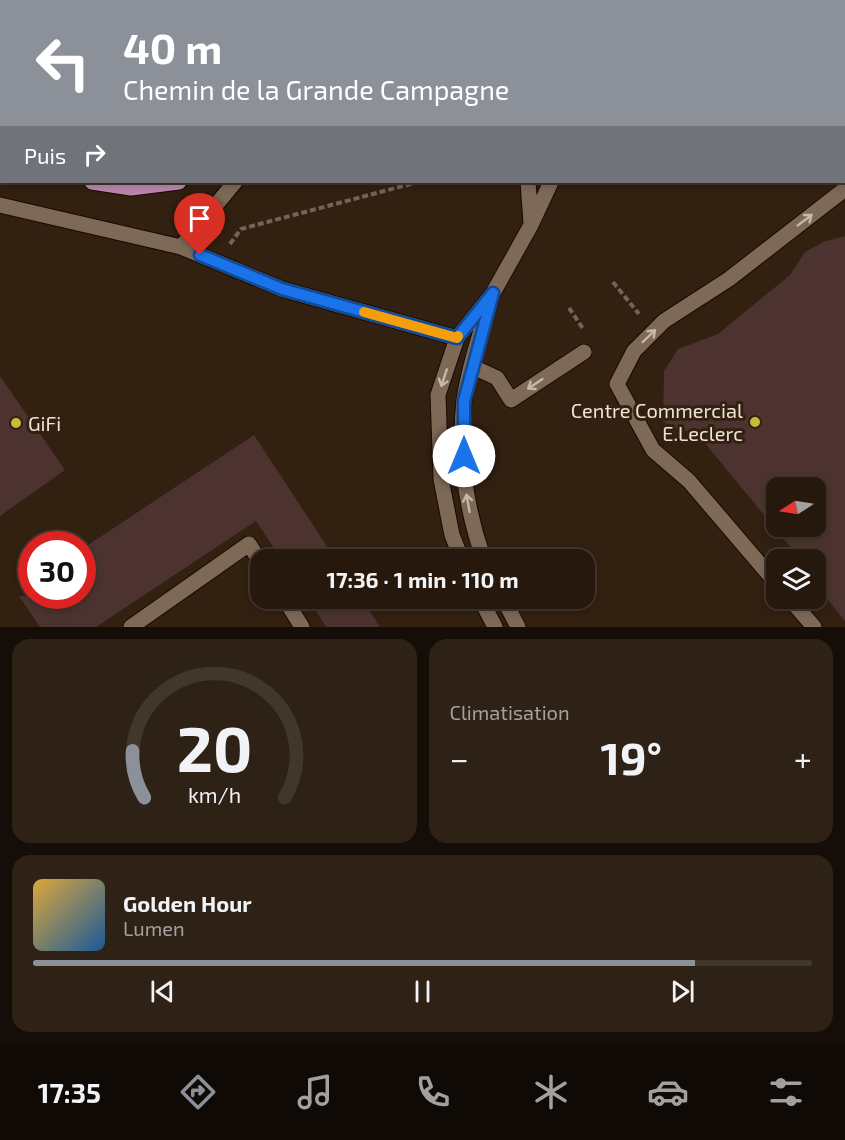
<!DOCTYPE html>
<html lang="fr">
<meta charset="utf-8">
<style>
:root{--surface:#26180c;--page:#2e2115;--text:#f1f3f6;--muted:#a4a09d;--line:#42372d;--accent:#8c9099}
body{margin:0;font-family:"Exo 2",sans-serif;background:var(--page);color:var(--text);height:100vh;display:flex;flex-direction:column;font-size:22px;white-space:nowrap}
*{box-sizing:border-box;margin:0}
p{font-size:20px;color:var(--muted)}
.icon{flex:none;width:33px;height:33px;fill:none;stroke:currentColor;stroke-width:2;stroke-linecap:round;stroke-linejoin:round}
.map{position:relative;height:627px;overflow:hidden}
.details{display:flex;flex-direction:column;gap:12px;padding:12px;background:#150d07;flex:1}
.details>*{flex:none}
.top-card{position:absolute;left:0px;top:0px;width:846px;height:183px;box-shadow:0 3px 9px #0003,0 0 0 2px var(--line);background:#8c9099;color:#fff;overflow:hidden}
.needle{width:39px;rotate:258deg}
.tools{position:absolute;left:766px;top:477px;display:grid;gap:12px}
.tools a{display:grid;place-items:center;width:60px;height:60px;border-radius:12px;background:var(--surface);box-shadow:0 3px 9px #0003,0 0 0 2px var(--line);font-size:30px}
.speed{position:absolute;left:18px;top:531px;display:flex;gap:12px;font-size:30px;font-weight:700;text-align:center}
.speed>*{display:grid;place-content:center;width:78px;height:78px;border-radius:50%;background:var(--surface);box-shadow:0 3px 9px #0003,0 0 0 2px var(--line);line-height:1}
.speed .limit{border:9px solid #d22;background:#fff;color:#111}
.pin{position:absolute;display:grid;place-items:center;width:51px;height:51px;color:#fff;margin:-62px -26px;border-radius:50% 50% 50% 0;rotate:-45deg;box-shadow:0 0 6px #0007}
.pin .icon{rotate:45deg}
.me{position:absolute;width:66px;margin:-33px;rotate:0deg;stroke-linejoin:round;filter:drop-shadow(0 0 4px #0008)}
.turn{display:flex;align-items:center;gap:21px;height:126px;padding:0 24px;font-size:27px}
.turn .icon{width:78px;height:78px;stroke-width:2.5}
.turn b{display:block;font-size:42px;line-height:51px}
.then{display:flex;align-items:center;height:57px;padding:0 24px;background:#0003;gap:12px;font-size:22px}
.big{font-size:45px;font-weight:700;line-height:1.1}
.details .card{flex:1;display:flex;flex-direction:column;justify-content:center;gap:9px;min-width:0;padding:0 21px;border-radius:18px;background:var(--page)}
.details .dial{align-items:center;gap:0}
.dial svg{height:156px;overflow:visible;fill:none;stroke:var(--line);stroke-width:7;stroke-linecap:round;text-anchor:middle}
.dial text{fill:var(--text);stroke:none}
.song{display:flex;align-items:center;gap:18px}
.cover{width:72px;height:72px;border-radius:9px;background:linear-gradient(135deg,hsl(40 70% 55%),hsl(210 70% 35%))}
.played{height:6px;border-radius:3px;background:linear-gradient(90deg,var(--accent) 85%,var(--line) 85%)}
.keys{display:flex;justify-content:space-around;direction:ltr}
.heat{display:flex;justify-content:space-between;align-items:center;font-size:33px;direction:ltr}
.details .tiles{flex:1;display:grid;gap:12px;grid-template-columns:1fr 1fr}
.card:last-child{grid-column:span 2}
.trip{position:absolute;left:250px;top:549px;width:345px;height:60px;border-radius:18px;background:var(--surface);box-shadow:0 3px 9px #0003,0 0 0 2px var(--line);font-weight:700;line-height:60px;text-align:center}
.tab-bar{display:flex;height:96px;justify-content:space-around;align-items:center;background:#0f0a05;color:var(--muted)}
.tab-bar .icon{width:42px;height:42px}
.tab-bar .selected{color:var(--accent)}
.tab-bar b{font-size:27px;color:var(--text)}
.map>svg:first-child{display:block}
.building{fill:#4c332f;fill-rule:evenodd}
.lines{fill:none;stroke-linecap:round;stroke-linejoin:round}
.minor-casing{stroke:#190900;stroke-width:17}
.major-casing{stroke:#190900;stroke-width:17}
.path{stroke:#746456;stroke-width:4;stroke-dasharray:6 3;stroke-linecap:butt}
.minor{stroke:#7e6957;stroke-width:15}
.major{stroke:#ba88ae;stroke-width:15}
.oneway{stroke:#c7b8ab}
.route-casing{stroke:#114b97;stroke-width:15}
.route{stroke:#1a73e8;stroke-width:10}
.slow{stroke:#f59e0b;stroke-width:10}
.poi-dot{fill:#c7bb3c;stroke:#322010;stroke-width:2}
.labels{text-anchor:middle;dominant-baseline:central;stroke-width:6;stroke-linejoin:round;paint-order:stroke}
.poi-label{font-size:20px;fill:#efe3d8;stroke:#322010;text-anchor:end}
</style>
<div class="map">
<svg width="845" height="627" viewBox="0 0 845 627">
<rect width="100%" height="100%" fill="#322010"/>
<path class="building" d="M845 236V621L816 585V560H801L704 442 687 431 672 428 663 421 664 371 678 349 718 334 790 275 805 252 823 242ZM777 488H816V526H777Z
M0 376 65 470 0 516Z
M254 435 336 560H282L256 521 96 627H40L19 596H82V549Z
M308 598H361L380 627H326Z"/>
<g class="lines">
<defs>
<path id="minor" d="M528 182 531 223
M0 205 181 247 282 289 457 338
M181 247 235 182
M471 366 497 378 511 400 584 352
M462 560 452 535 441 479 438 395 457 338 493 293 531 225 551 182
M484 560C466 509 458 454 464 400 469 367 480 334 490 302
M777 584 689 481 653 450 617 384 634 351 664 321 729 279 845 189
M284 598 302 627
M480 598 495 627
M503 598 518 627
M789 598 814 627
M131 627 249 544 261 563"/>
<path id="major" d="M471 0 472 2
M614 0 616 2
M490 2 491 0
M844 59H845
M844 106H845
M0 154 2 155
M92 182 131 188 179 182"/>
</defs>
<use href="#minor" class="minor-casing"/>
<use href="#major" class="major-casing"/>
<path class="path" d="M0 108 2 109
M230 244 241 229 418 182
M613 282 639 314
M569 308 584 330"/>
<use href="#minor" class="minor"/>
<use href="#major" class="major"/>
</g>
<defs><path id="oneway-shaft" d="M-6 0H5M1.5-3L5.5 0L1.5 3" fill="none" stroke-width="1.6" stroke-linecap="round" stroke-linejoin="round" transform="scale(1.5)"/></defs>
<g class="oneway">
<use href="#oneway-shaft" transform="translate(805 220) rotate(-37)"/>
<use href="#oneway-shaft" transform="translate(649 336) rotate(-44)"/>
<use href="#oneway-shaft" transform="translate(444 378) rotate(108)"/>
<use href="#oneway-shaft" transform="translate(535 384) rotate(146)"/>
<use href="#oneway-shaft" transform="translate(468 503) rotate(-100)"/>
</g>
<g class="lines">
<defs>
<path id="route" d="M200 255 282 289 457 338 493 293 464 401V456"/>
</defs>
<use href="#route" class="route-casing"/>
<use href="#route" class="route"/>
<path class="slow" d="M364 312 457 338 458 336"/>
</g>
<g class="poi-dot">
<circle cx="755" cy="422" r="6"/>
<circle cx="16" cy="423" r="6"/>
</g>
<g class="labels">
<g class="poi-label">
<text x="743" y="410">Centre Commercial<tspan x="743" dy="23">E.Leclerc</tspan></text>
<text x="28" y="423" text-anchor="start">GiFi</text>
</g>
</g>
</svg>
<div class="tools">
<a><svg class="needle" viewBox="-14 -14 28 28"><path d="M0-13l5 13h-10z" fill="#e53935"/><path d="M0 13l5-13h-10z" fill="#a4a09d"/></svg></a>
<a><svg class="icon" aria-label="layers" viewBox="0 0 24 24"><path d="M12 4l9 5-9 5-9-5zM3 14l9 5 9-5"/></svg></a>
</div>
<div class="speed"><div class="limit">30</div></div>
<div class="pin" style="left:200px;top:255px;background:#d93025"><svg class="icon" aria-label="arrive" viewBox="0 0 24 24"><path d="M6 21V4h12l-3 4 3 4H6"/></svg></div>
<svg class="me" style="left:464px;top:456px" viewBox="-20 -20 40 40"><circle r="19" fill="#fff"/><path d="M0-13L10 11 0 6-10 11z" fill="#1a73e8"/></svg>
<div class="trip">17:36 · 1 min · 110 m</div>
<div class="top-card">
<div class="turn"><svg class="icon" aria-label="left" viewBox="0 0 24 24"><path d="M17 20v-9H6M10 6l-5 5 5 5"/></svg><div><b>40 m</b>Chemin de la Grande Campagne</div></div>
<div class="then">Puis<svg class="icon" aria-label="right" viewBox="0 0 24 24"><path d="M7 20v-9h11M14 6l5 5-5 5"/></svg></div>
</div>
</div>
<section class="details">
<div class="tiles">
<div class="card dial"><svg viewBox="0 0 100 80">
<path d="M14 69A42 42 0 1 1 86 69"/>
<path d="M14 69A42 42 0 0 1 8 45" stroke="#8c9099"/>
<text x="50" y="56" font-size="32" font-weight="700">20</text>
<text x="50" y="72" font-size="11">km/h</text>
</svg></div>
<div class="card"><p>Climatisation</p>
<div class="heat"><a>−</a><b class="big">19°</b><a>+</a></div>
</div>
<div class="card">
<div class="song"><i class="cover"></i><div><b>Golden Hour</b><p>Lumen</p></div></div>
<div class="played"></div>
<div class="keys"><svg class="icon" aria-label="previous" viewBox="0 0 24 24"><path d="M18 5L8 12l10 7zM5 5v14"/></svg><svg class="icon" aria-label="pause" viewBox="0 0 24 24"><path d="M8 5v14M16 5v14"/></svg><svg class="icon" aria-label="next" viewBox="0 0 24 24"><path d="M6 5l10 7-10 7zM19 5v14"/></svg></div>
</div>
</div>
</section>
<nav class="tab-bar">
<b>17:35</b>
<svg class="icon selected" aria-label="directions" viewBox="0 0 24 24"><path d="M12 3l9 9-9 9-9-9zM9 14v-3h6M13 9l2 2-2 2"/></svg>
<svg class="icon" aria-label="music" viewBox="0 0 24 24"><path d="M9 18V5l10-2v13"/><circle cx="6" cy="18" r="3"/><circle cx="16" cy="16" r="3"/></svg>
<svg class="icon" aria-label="phone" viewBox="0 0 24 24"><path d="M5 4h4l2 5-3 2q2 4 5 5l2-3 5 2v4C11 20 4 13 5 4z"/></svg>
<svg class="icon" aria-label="climate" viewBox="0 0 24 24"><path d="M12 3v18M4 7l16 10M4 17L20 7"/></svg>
<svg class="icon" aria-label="car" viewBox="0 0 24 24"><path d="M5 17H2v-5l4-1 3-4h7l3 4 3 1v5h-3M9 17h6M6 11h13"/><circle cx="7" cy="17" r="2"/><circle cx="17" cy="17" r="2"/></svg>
<svg class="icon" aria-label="filters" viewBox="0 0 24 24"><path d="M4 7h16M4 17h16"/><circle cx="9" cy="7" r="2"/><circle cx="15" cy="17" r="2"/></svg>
</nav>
